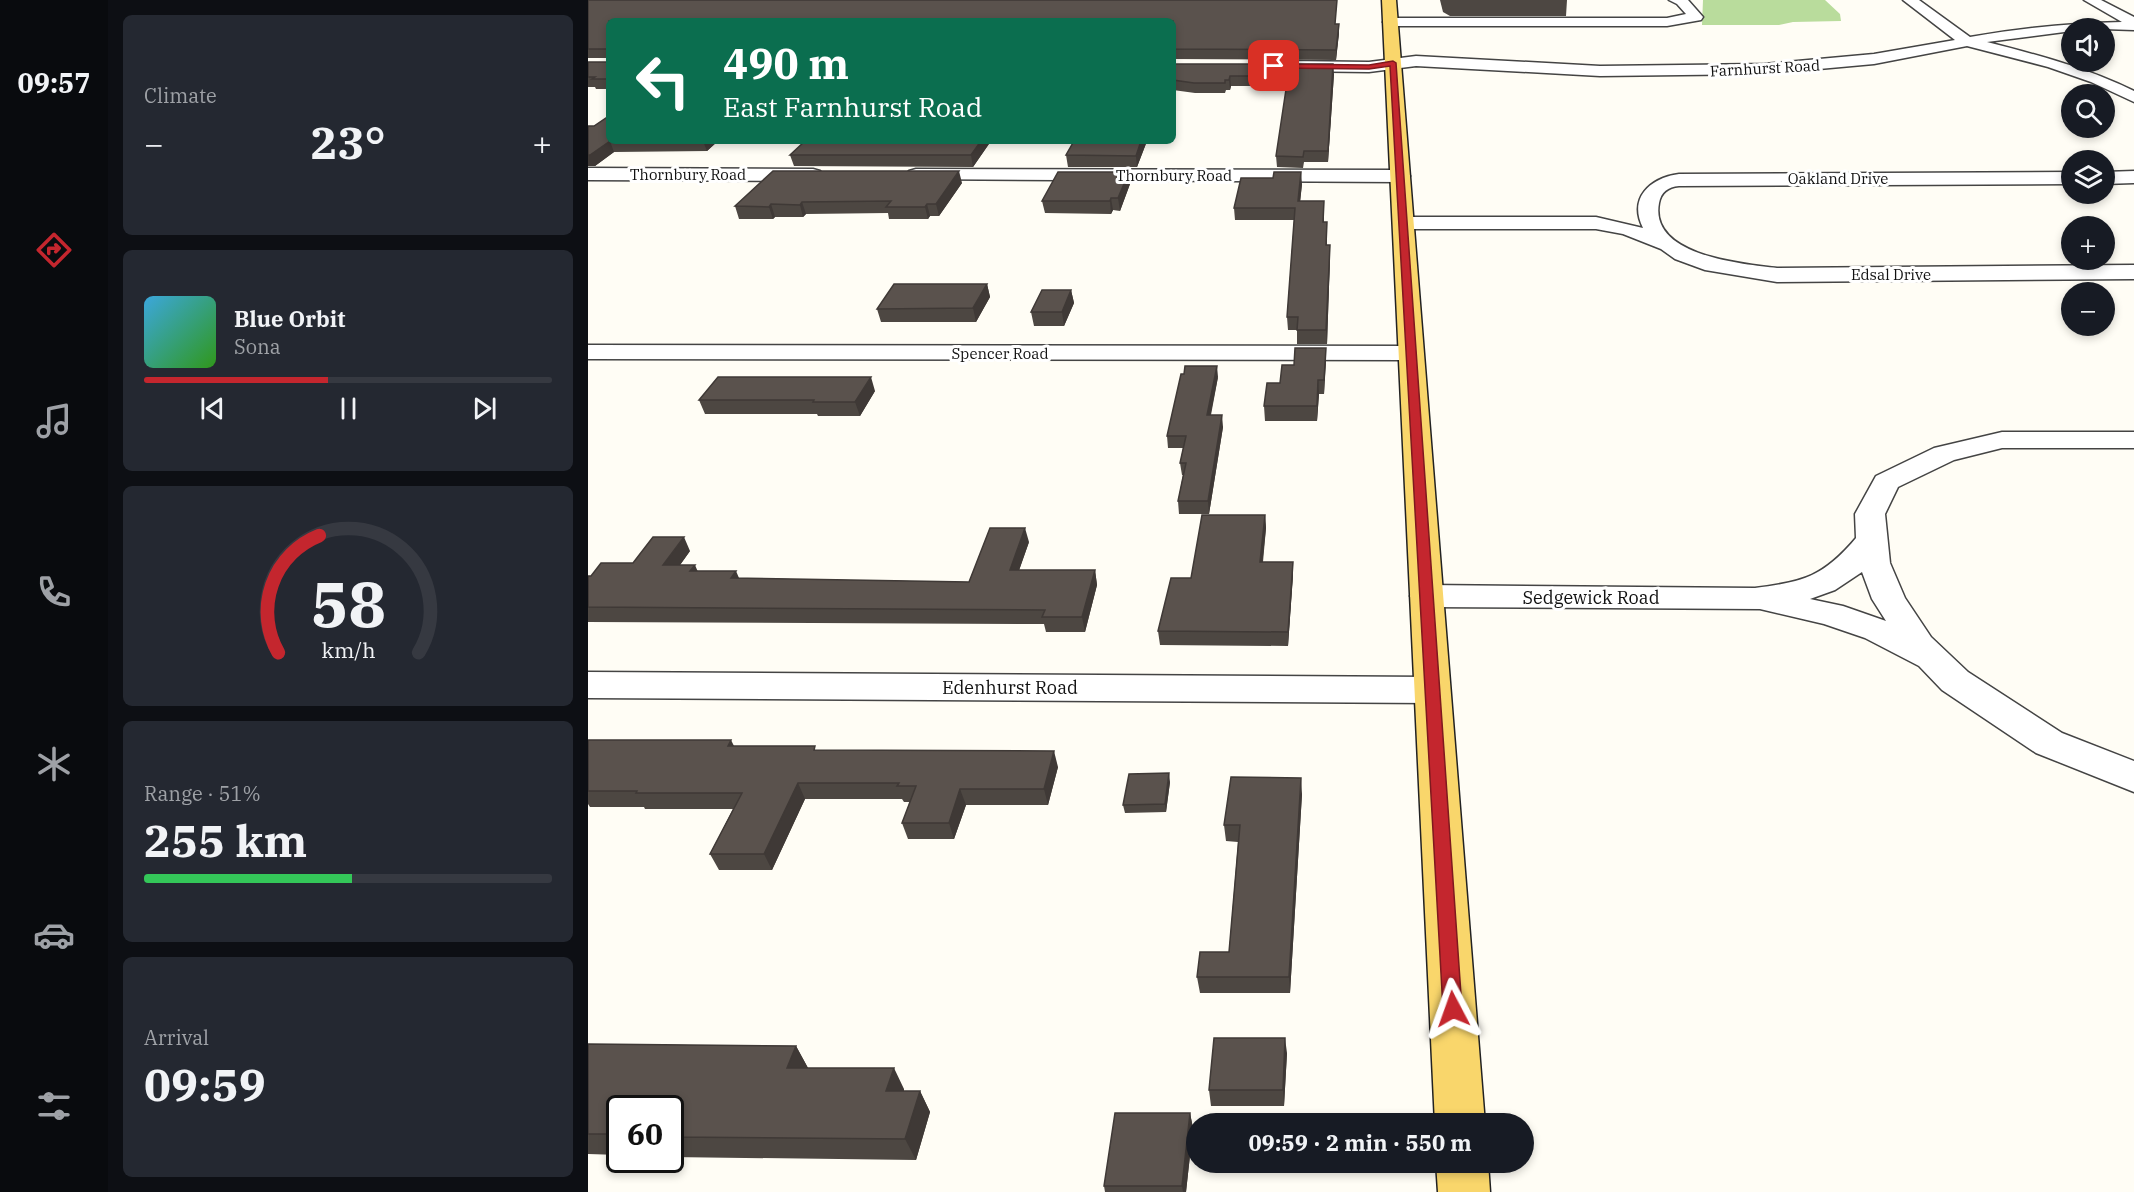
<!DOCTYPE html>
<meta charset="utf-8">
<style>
:root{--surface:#171b24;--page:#242831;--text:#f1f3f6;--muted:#9ea1a6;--line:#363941;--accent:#c4262e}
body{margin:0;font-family:"IBM Plex Serif",serif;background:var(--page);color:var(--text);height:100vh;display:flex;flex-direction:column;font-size:22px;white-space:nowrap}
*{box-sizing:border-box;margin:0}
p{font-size:20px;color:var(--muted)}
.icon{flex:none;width:33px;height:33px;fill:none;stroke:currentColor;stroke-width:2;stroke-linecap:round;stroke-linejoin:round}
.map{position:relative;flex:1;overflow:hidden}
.details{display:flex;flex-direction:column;gap:15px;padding:15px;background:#0d0f14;width:480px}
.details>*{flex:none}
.guide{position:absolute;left:18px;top:18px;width:570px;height:126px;border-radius:9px;box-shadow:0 3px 9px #0003;background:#0b6e4f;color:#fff;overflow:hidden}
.tools{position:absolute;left:1473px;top:18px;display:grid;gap:12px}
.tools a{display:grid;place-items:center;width:54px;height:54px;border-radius:50%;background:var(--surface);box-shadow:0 3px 9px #0003;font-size:30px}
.speed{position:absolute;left:18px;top:1095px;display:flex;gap:12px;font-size:30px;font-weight:700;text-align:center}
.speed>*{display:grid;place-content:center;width:78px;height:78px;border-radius:50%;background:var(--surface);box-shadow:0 3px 9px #0003;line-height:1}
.speed .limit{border:3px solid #111;border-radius:9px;background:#fff;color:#111}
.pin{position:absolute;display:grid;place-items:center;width:51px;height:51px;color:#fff;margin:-26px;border-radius:12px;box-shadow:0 3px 9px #0006}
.me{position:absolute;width:66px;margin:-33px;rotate:356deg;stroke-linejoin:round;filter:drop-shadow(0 0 4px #0008)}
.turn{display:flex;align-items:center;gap:21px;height:126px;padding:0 18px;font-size:27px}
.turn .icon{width:78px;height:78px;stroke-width:2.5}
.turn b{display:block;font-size:42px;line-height:51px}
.big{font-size:45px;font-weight:700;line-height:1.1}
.details .widget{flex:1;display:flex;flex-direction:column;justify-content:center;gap:9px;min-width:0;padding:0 21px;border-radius:9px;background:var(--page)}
.details .dial{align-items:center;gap:0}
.dial svg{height:156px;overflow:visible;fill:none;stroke:var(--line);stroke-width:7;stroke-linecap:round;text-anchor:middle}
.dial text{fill:var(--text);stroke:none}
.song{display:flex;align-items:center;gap:18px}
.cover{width:72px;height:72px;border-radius:9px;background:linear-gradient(135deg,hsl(200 70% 55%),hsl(110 70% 35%))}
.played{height:6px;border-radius:3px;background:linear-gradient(90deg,var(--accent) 45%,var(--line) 45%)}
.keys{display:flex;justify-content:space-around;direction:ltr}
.heat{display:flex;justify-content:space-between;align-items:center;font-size:33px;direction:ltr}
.charge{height:9px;border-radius:4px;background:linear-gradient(90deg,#34c759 51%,var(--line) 0)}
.trip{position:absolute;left:598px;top:1113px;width:348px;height:60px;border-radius:30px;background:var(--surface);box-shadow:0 3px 9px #0003;font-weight:700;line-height:60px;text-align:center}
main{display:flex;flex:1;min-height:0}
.dock{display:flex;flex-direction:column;width:108px;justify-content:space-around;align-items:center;background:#090b0e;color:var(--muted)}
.dock .icon{width:42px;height:42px}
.dock .on{color:var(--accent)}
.dock b{font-size:27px;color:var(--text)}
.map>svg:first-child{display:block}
.forest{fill:#b9dc9c}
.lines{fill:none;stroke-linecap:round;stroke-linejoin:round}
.minor-casing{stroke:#444;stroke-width:3}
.major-casing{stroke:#222;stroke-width:3}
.minor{fill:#fff;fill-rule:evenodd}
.major{fill:#f9d66b;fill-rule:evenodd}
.wall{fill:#4d4742}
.shaded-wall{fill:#3f3936}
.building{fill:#5a524d;stroke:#3f3936;stroke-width:1.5}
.route{fill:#c4262e;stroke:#7f191e;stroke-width:1.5}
.labels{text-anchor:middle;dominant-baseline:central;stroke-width:6;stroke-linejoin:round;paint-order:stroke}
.far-street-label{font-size:15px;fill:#111;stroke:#fff}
.street-label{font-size:18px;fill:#111;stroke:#fff}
</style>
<main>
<nav class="dock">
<b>09:57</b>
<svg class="icon on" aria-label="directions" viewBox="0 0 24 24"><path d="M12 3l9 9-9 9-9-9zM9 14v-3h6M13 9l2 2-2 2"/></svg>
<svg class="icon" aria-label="music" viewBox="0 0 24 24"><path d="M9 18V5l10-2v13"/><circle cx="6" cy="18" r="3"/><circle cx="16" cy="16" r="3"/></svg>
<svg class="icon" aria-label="phone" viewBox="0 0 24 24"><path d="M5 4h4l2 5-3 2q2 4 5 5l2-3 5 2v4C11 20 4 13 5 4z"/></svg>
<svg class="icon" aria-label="climate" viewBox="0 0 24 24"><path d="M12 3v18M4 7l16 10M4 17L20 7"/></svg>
<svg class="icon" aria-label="car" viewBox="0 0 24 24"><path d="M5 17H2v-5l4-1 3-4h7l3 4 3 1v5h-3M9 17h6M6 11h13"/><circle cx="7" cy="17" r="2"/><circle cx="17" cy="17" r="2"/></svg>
<svg class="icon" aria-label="filters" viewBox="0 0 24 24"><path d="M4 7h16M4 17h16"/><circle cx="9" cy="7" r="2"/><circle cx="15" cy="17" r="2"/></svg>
</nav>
<section class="details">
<div class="widget"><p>Climate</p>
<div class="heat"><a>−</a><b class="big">23°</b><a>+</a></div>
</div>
<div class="widget">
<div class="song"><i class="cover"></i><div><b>Blue Orbit</b><p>Sona</p></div></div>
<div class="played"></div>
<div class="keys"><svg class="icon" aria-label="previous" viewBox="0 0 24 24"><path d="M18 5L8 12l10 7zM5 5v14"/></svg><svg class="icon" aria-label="pause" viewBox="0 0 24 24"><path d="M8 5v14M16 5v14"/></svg><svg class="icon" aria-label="next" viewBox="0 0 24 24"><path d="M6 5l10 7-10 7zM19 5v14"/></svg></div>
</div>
<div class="widget dial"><svg viewBox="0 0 100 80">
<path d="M14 69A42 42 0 1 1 86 69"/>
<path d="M14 69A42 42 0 0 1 35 9" stroke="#c4262e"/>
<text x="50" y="56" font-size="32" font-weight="700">58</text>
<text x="50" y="72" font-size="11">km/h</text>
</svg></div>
<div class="widget"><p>Range · 51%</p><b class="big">255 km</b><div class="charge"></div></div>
<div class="widget"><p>Arrival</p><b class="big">09:59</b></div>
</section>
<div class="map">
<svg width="1546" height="1192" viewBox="0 0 1546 1192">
<rect width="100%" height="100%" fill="#fffdf5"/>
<path class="forest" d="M1115 0H1237L1252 14 1253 21 1205 22 1191 25H1114Z"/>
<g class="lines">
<defs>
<path id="minor" d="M1081 0H1100L1115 17 1113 20 1079 26H802L795 22 802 18H1079L1098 14 1089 4Z
M1315 0H1331L1382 37C1433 28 1482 23 1534 22L1496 0H1513L1546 17V30L1484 28V31L1399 42C1450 55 1499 68 1546 91V102L1503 82 1460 67 1379 46 1286 64 1176 74 1012 76 828 66 781 72 700 71 692 66 700 61 781 62 828 56 1012 66 1176 64 1286 54 1367 40Z
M0 168 225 169 232 171 235 175 232 179 225 181 0 180Z
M328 169 812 170 819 172 822 176 819 180 812 182 321 179 318 175 321 171Z
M1546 171V183L1516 184V172Z
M1484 172V184L1091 186C1080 187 1073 192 1071 203 1061 256 1155 264 1189 268L1546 265V279L1189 282 1117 270 1087 259 1073 249 1035 234 1008 229H815L808 227 805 223 808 219 815 217H1008L1055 228C1040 198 1062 178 1091 174Z
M0 345 823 346 832 348 835 353 832 358 823 360 0 359Z
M1414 432H1546V448H1414L1366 460 1310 487 1297 514 1302 563 1317 598 1343 637 1380 672 1474 733 1546 761V792L1448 753 1354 690 1331 666 1277 638 1236 624 1172 609 839 607 827 603 822 596 827 589 839 585 1167 588C1216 582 1236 576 1268 538L1267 514 1288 476 1346 448ZM1274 572 1284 599 1298 621 1255 606 1222 599 1247 590Z
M0 672 844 677 857 681 862 690 857 699 844 703 0 698Z"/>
<path id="major" d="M794 0H808L897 1124H847Z
M848 1162H900L902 1192H850Z"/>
</defs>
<use href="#minor" class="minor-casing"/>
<use href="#major" class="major-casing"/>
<use href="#minor" class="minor"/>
<use href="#major" class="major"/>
</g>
<path class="wall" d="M0 0 748 24 751 33 748 60 585 59V21H21V89H8L7 87H0V62H19V58H0Z
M852 0H979L978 16H862L855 12Z
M585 64 746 74 740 162H716L715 168 689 167 688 156 699 86H643L642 90H638L637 93H607L585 90Z
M0 126H6L21 141H130L119 151 26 152 7 166H0Z
M403 141 385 167 206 166 202 155Z
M486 141H559L549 167H480L478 155Z
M541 172 542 184 532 211 525 210 523 214 457 213 454 201Z
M374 183 351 216H342L340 219H301L300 213 218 214 215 217H187L185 219H151L147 206Z
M714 184 712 201 736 213V222H739V245L742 258 739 344H709V330H700L699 317 706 220H647L646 208Z
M399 284 402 297 388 322H293L289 309Z
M483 290 486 303 476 326H446L443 312Z
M738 348 736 394H731L729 421H677L676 406 706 365Z
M630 377 623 415 635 427 621 514H591L590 501 595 475H594L592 463 595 448H580L579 436Z
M287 391 272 416H230L229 414H117L111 400Z
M677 515 678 528 675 562H705V575L700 646 572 645 570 631 603 578Z
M441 542 431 570H507L509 585 497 632H458L456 624 0 622V576H3L45 563 102 551 92 565 110 571 151 578 381 582Z
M0 740 229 750 470 767 460 805H378L366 839H320L314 823 322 802H316L314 799H217L184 870H131L122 854 145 809H57L56 807H2L0 804Z
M582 782 578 812 537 813 535 805Z
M714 794 702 993H612L609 977 641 952 650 842 638 841 636 825Z
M0 1044 208 1046 220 1068 316 1089V1091H332L342 1112 328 1160 82 1157V1108H32V1155L0 1154Z
M699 1053 696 1106H623L621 1090Z
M602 1113 605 1128 598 1192H517L516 1186Z"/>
<path class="shaded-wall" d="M751 24V33L748 60V50Z
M745 64 746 74 740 162V151Z
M642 76 643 86 642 90 641 80Z
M22 141 26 152 7 166H0V155Z
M115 141H130L119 151Z
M393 141H403L385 167 383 155Z
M553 141H559L549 167 548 156Z
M371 171 374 183 351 216 348 204Z
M541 172 542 184 532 211 530 198Z
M713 172 714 184 711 213 710 201Z
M523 198 525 210 523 214 522 201Z
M214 202 218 214 215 217 212 205Z
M183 204 187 217 185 219 181 207Z
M339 204 342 216 340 219 337 207Z
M742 245V258L739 344 738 330Z
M399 284 402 297 388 322 385 308Z
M483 290 486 303 476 326 474 312Z
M738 348V362L736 394V380Z
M629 366 630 377 620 427 619 415Z
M283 377 287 391 272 416 267 402Z
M730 380 731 394 729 421V406Z
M634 415 635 427 621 514 620 501Z
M677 515 678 528 673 575 672 562Z
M437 528 441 542 426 585 422 570Z
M96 537 102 551 82 579 75 565Z
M705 562V575L700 646V632Z
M107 565 113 579 102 571Z
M507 570 509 585 497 632 494 617Z
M148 571 154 585 143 578Z
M143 740 151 756 140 746Z
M466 751 470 767 460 805 456 789Z
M581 773 582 782 578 812 577 804Z
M713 778 714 794 702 993 701 977Z
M210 783 217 799 184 870 176 854Z
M372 789 378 805 366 839 361 823Z
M697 1038 699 1053 696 1106 695 1090Z
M208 1046 220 1068H199Z
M306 1068 316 1089 309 1112 298 1091Z
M332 1091 342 1112 328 1160 317 1139Z
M602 1113 605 1128 598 1192H595L594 1186Z"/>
<path class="building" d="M0 0H749L747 24H751L748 50 585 49V21H21V79H4L7 77H0V62H19V49H0Z
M585 64H745L740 151H716L715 157 688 156 700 76H642L641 80H637V83H606L585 80Z
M21 116V141H22L2 155H0V126H6Z
M217 141H393L383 155H202Z
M486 141H553L548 156 478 155Z
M185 171H371L348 204H339L337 207H298L303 201 214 202 212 205 183 204 181 207 147 206Z
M470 172H541L530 198H523L522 201H454Z
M686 172H713L710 201H736L735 222H739L738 245H742L738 330H709L710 317H699L707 208H646L653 178H685Z
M306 284H399L385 308 289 309Z
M454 290H483L474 312H443Z
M707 348H738L736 380H730L729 406H676L679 383H692L694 365H706Z
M597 366H629L619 415H634L620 501H590L598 463H592L598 436H579L593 374H596Z
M130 377H283L267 402H225L226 400H111Z
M614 515H677L672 562H705L700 632 570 631 583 578H603Z
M402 528H437L422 570H507L494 617H454L457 610 0 607V576H3L13 563H45L65 537H96L75 565H107L102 571H148L143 578 381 582Z
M0 740H143L140 746H227L226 750 466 751 456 789H372L361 823H314L328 786H309L311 783H210L176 854H122L154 793H48L49 791H0Z
M581 773 577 804 535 805 541 774Z
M643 777 713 778 701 977H609L612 952H641L652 825H636Z
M626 1038H697L695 1090H621Z
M0 1044 208 1046 199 1068H306L298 1091H332L317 1139 82 1137V1108H32V1134H0Z
M527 1113H602L594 1186H516Z"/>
<path class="route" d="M805 61 808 63 874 1009 872 1016 865 1018 858 1016 855 1009 802 66 781 69 686 68 683 66 686 64 781 65Z"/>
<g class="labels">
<g class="far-street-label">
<text transform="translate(1177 68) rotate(-3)">Farnhurst Road</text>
<text x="100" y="174">Thornbury Road</text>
<text x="586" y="175">Thornbury Road</text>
<text x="1250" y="178">Oakland Drive</text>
<text x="1303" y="274">Edsal Drive</text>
<text x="412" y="353">Spencer Road</text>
</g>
<g class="street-label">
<text x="1003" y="597">Sedgewick Road</text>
<text x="422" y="687">Edenhurst Road</text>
</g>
</g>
</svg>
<div class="tools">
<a><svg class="icon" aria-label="sound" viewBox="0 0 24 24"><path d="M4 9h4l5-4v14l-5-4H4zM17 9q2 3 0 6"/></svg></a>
<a><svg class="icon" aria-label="search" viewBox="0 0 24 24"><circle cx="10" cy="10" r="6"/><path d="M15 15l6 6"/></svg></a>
<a><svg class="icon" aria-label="layers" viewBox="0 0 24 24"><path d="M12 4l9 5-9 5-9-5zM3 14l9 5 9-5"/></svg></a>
<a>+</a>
<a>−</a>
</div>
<div class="speed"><div class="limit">60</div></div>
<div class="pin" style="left:686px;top:66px;background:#d93025"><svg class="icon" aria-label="arrive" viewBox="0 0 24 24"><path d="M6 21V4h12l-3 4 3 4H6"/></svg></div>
<svg class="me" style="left:865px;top:1009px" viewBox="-20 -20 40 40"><path d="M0-17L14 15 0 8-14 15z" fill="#c4262e" stroke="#fff" stroke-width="4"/></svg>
<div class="trip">09:59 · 2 min · 550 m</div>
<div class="guide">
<div class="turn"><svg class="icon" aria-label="left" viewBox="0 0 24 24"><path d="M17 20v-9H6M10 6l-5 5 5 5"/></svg><div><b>490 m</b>East Farnhurst Road</div></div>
</div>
</div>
</main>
